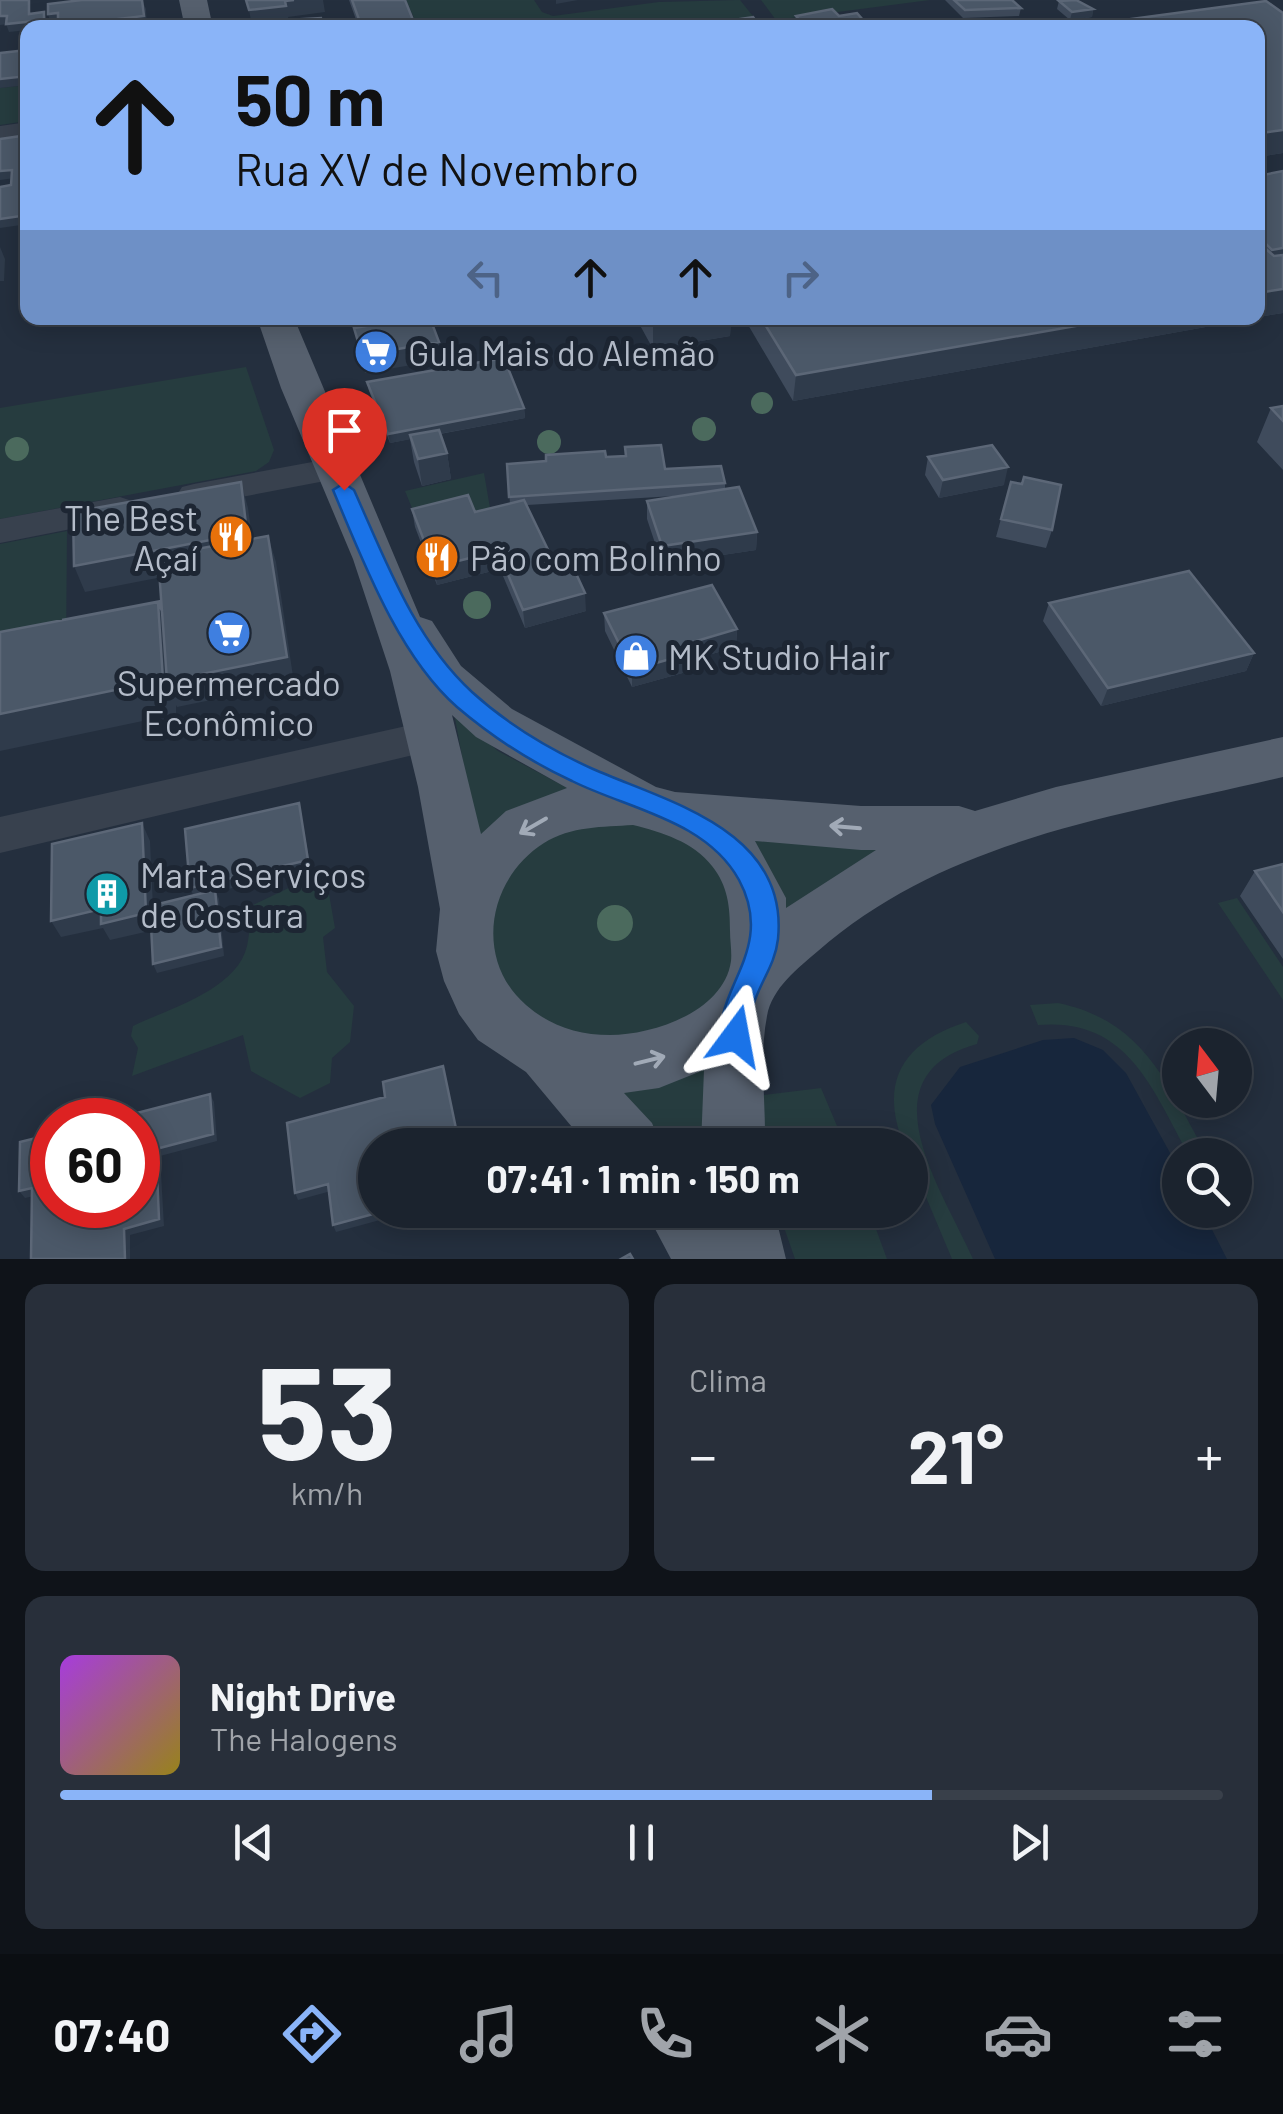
<!DOCTYPE html>
<html lang="pt">
<meta charset="utf-8">
<style>
:root{--surface:#1b232e;--page:#282f3a;--text:#f1f3f6;--muted:#a0a4aa;--line:#39404a;--accent:#8ab4f8}
body{margin:0;font-family:Barlow,sans-serif;background:var(--page);color:var(--text);height:100vh;display:flex;flex-direction:column;font-size:38px;white-space:nowrap}
*{box-sizing:border-box;margin:0}
p{font-size:32px;color:var(--muted)}
.icon{flex:none;width:55px;height:55px;fill:none;stroke:currentColor;stroke-width:2;stroke-linecap:round;stroke-linejoin:round}
.map{position:relative;height:1259px;overflow:hidden}
.panel{display:flex;flex-direction:column;gap:25px;padding:25px;background:#0f1319;flex:1}
.panel>*{flex:none}
.banner{position:absolute;left:20px;top:20px;width:1245px;height:305px;border-radius:20px;box-shadow:0 5px 25px #0003,0 0 0 2px var(--line);background:#8ab4f8;color:#111;overflow:hidden}
.needle{width:65px;rotate:344deg}
.fabs{position:absolute;left:1162px;top:1028px;display:grid;gap:20px}
.fabs a{display:grid;place-items:center;width:90px;height:90px;border-radius:50%;background:var(--surface);box-shadow:0 5px 25px #0003,0 0 0 2px var(--line);font-size:50px}
.speed{position:absolute;left:30px;top:1098px;display:flex;gap:20px;font-size:50px;font-weight:700;text-align:center}
.speed>*{display:grid;place-content:center;width:130px;height:130px;border-radius:50%;background:var(--surface);box-shadow:0 5px 25px #0003,0 0 0 2px var(--line);line-height:1}
.speed .limit{border:15px solid #d22;background:#fff;color:#111}
.pin{position:absolute;display:grid;place-items:center;width:85px;height:85px;color:#fff;margin:-102px -42px;border-radius:50% 50% 50% 0;rotate:-45deg;box-shadow:0 0 10px #0007}
.pin .icon{rotate:45deg}
.me{position:absolute;width:110px;margin:-55px;rotate:13deg;stroke-linejoin:round;filter:drop-shadow(0 0 8px #0008)}
.turn{display:flex;align-items:center;gap:35px;height:210px;padding:0 50px;font-size:45px}
.turn .icon{width:130px;height:130px;stroke-width:2.5}
.turn b{display:block;font-size:70px;line-height:85px}
.lanes{display:flex;align-items:center;height:95px;padding:0 50px;background:#0003;justify-content:center;gap:50px;direction:ltr}
.lanes .off{opacity:.35}
.big{font-size:75px;font-weight:700;line-height:1.1}
.panel .tile{flex:1;display:flex;flex-direction:column;justify-content:center;gap:15px;min-width:0;padding:0 35px;border-radius:20px;background:var(--page)}
.panel .dial{align-items:center;gap:0}
.dial b{font-size:130px;line-height:1}
.song{display:flex;align-items:center;gap:30px}
.cover{width:120px;height:120px;border-radius:15px;background:linear-gradient(135deg,hsl(280 70% 55%),hsl(50 70% 35%))}
.played{height:10px;border-radius:5px;background:linear-gradient(90deg,var(--accent) 75%,var(--line) 75%)}
.keys{display:flex;justify-content:space-around;direction:ltr}
.heat{display:flex;justify-content:space-between;align-items:center;font-size:55px;direction:ltr}
.panel .tiles{flex:1;display:grid;gap:25px;grid-template-columns:1fr 1fr}
.tile:last-child{grid-column:span 2}
.trip{position:absolute;left:358px;top:1128px;width:570px;height:100px;border-radius:50px;background:var(--surface);box-shadow:0 5px 25px #0003,0 0 0 2px var(--line);font-weight:700;line-height:100px;text-align:center}
.dock{display:flex;height:160px;justify-content:space-around;align-items:center;background:#0b0e12;color:var(--muted)}
.dock .icon{width:70px;height:70px}
.dock .current{color:var(--accent)}
.dock b{font-size:45px;color:var(--text)}
.map>svg:first-child{display:block}
.green{fill:#263c3f}
.water{fill:#17263c}
.lines{fill:none;stroke-linecap:round;stroke-linejoin:round}
.minor{fill:#38414e;fill-rule:evenodd}
.major{fill:#56606e;fill-rule:evenodd}
.tree{fill:#4b6a5d}
.wall{fill:#3f4b5c}
.shaded-wall{fill:#2f3b4b}
.building{fill:#4b5868;stroke:#5c6777;stroke-width:2.5}
.oneway{stroke:#a1aab7}
.route{fill:#1a73e8;stroke:#114b97;stroke-width:2.5}
.labels{text-anchor:middle;dominant-baseline:central;stroke-width:10;stroke-linejoin:round;paint-order:stroke}
.poi-label{font-size:35px;fill:#b4bcc9;stroke:#1d2633;text-anchor:start}
</style>
<div class="map">
<svg width="1283" height="1259" viewBox="0 0 1283 1259">
<rect width="100%" height="100%" fill="#242f3e"/>
<path class="green" d="M406 0H534L542 12 553 16 659 2 740 0 756 20 710 28 418 27Z
M761 0H930L776 20Z
M27 85V121L0 125V88Z
M246 367 274 450 269 462 256 471 0 519V408Z
M484 473 490 508 419 525 405 491Z
M67 531 66 649 0 661V544Z
M454 713 498 751 577 793 479 848Z
M612 818 671 830 718 864 743 945 718 999 664 1038 562 1040 491 978C491 954 483 916 491 892 506 843 569 828 612 818Z
M738 835 895 848 786 919Z
M295 885 329 894 335 928 323 937 327 972 354 1006 350 1042 332 1058 330 1083 300 1098 251 1071 243 1035 132 1076 138 1048 131 1036 133 1026C168 1009 237 990 247 946 250 933 250 918 251 906Z
M1237 898 1283 967V1000L1218 903Z
M1058 1003C1145 1021 1167 1085 1207 1155H1189C1152 1089 1128 1017 1038 1025L1030 1005Z
M966 1022 979 1036 977 1044C862 1076 942 1189 973 1259H952L910 1159V1145H904C878 1081 904 1042 966 1022Z
M708 1061 704 1145H663L610 1085Z
M821 1088 845 1145H763L764 1095Z
M778 1210H869L887 1259H795Z"/>
<path class="water" d="M1074 1038 1103 1050 1126 1073 1180 1171V1210H1202L1227 1259H995L935 1124 931 1105 960 1067 1043 1040Z"/>
<g class="lines">
<path class="minor" d="M28 122V137L0 140V126Z
M334 458 346 461 351 469 346 477 194 506 182 503 177 495 182 487 194 484Z
M120 497 132 501 137 509 132 517 0 543V519Z
M433 720 447 725 453 736 447 747 0 853V817Z"/>
<path class="major" d="M179 0H207L213 28H185Z
M257 318H294L420 617 432 621 461 666 512 709 656 787 675 792 861 806H959L975 811 1056 787 1283 737V777C1121 816 948 837 818 951 798 968 772 988 767 1016 759 1056 766 1104 765 1145H701L704 1070 659 1088 624 1093 652 1123 661 1145H587L526 1072 478 1040 459 1014 444 981 436 951 440 909 418 787 390 671 353 559 281 388ZM452 715 476 737 567 788 506 811 481 834ZM633 825C661 832 694 842 712 866 728 886 730 907 730 931 730 941 732 952 731 961 724 1012 652 1035 610 1035 578 1035 550 1026 526 1005 474 960 487 879 544 843 571 826 603 827 633 825ZM755 841 861 850H876L786 908V898Z
M645 1210H774L786 1259H671Z"/>
</g>
<g class="tree">
<circle cx="762" cy="403" r="11"/>
<circle cx="704" cy="429" r="12"/>
<circle cx="549" cy="442" r="12"/>
<circle cx="17" cy="449" r="12"/>
<circle cx="477" cy="605" r="14"/>
<circle cx="615" cy="923" r="18"/>
</g>
<path class="wall" d="M349 0H405L416 28H359Z
M945 0H1012L1021 8 1019 16 963 18Z
M1059 1 1093 9 1092 17 1070 20 1057 9Z
M796 16 870 28H799L796 24Z
M1258 28 1283 153 1258 157Z
M1283 171V313L1258 317V176Z
M636 318H731L730 336 653 349Z
M744 318H1256L793 401Z
M367 382 524 408 525 418 440 434 447 453 451 479 422 486 414 462 410 439 390 443 369 391Z
M1283 406V470L1257 442 1271 408Z
M625 447 665 469 725 483V490L757 532 756 550 662 564 647 519V501L690 495 527 505 552 558 586 611 525 628 500 569 437 585 415 527 412 509 475 512 510 504 507 464 625 456Z
M928 457 1004 485 939 498 925 475Z
M1011 482 1052 530 1046 548 996 537Z
M1049 603 1254 653 1246 671 1101 706 1043 621Z
M604 613 737 629 736 647 698 658 697 669 632 687 605 631Z
M1283 864V959L1240 896 1255 871Z"/>
<path class="shaded-wall" d="M142 0 146 9 147 28H52L48 14Z
M294 0H323L325 12 288 17 289 21 252 26 249 10Z
M556 0H578L556 4Z
M1093 9 1092 17 1070 20 1072 12Z
M44 12 47 20V28H28V30L9 32 6 24Z
M0 16H7L9 24 0 25Z
M28 76V85L0 88V79Z
M1283 130V153L1258 157V148L1262 133Z
M12 170 15 178 0 180V171Z
M28 215V224L0 228V219Z
M0 247 5 259 4 281H0Z
M1283 248V272L1263 275 1272 250Z
M1283 289V313L1258 317V293Z
M530 318H583L531 326Z
M653 318H731L730 336 653 349Z
M1121 318H1256L793 401 796 375Z
M439 342 441 360 365 373 362 355Z
M524 408 525 418 390 443 388 434Z
M447 453 451 479 422 486 418 459Z
M1008 467 1004 485 939 498 943 480Z
M241 482 248 508 255 559 85 592 74 566Z
M757 532 756 550 662 564V546Z
M268 536 276 562 294 683 177 707 176 705V714L0 751V714L158 602Z
M498 551 500 569 437 585 434 567Z
M585 593 586 611 525 628 523 610Z
M737 629 736 647 698 658 697 669 632 687V670L693 642Z
M1254 653 1246 671 1101 706 1108 688Z
M299 803 311 869 216 892 219 899 224 956 157 973 153 964 194 897 190 888Z
M142 823 150 841 154 930 110 940 103 928 61 937 51 921Z
M210 1094 214 1102 217 1141 160 1156 164 1226 130 1235V1259H125L124 1229 156 1149Z
M328 1184 331 1191 298 1200 295 1193Z
M32 1188 38 1195 25 1198 19 1191Z
M388 1210H401L402 1214 336 1232 333 1225Z"/>
<path class="building" d="M0 0H29V14L44 12V20L6 24 7 16H0Z
M82 0H142L144 16 58 26V13L48 14V4Z
M246 0H294L285 1 286 6 249 10Z
M352 0H405L415 25 392 28H362Z
M954 0H1012L1021 8 965 10Z
M1076 0 1093 9 1072 12 1059 1Z
M1266 1 1283 13V130L1262 133 1258 129V28H1064Z
M832 9 839 16 857 13 870 28H806L796 16Z
M753 17 758 24 751 25 754 28H704L731 27 727 21Z
M321 18 324 28H252L251 22Z
M28 50V76L0 79V53Z
M28 135V215L0 219V187L11 185 12 170 0 171V139Z
M1283 171V248L1272 250 1258 236V176Z
M1258 242 1274 256 1283 255V289L1258 293Z
M416 318H430L439 342 362 355 354 328Z
M761 318H1121L796 375Z
M504 358 524 408 388 434 367 382Z
M1283 406V421L1271 408Z
M439 430 447 453 418 459 410 435Z
M661 445 665 469 721 466 725 483 509 497 507 464 546 461V455L605 451 606 457 626 456 625 447Z
M992 445 1008 467 943 480 928 457Z
M1024 477 1061 485 1052 530 1001 519 1011 482 1022 484Z
M241 482 247 533 74 566 73 512Z
M739 487 757 532 662 546 647 501Z
M468 495 475 512 524 500 552 558 567 554 585 593 523 610 498 551 434 567 412 509Z
M268 536 287 657 167 681 158 556Z
M1189 571 1254 653 1108 688 1049 603Z
M712 585 737 629 693 642 698 651 632 670 604 613Z
M161 601 162 611 158 602 62 620Z
M158 602 163 680 0 714V632Z
M299 803 308 860 190 888 185 829Z
M142 823 146 913 101 924V909L51 921 52 844Z
M1283 864V912L1255 871Z
M215 890 221 947 153 964 150 906Z
M443 1066 459 1143 451 1145H375V1210H388L333 1225 328 1184 295 1193 287 1123 385 1097 383 1082Z
M210 1094 213 1134 156 1149 159 1219 124 1229 125 1259H31L32 1188 19 1191 20 1142 52 1134V1205H138V1120H133V1114Z
M630 1254 633 1259H621Z"/>
<defs><path id="oneway-shaft" d="M-6 0H5M1.5-3L5.5 0L1.5 3" fill="none" stroke-width="1.6" stroke-linecap="round" stroke-linejoin="round" transform="scale(2.5)"/></defs>
<g class="oneway">
<use href="#oneway-shaft" transform="translate(533 826) rotate(150)"/>
<use href="#oneway-shaft" transform="translate(845 827) rotate(-175)"/>
<use href="#oneway-shaft" transform="translate(650 1060) rotate(-14)"/>
</g>
<path class="route" d="M344 483 354 490C385 559 414 639 472 692 506 723 551 750 593 769 668 802 789 830 778 939 775 966 759 983 752 1009 748 1021 752 1033 747 1046L736 1050 726 1046C704 996 779 954 739 880 706 820 628 809 572 781 531 762 491 736 457 707 398 655 363 561 333 490Z"/>
<defs>
<symbol id="supermarket-disc" viewBox="-11 -11 22 22"><circle r="9.5" fill="#3f7fe0" stroke="#1d2633"/><path d="M-6-5.5h2.5l.6 2H6L4.5 2H-2.5L-4.4-4H-6ZM-1.5 3.2a1.3 1.3 0 1 0 .1 0ZM3 3.2a1.3 1.3 0 1 0 .1 0Z" fill="#fff"/></symbol>
<symbol id="restaurant-disc" viewBox="-11 -11 22 22"><circle r="9.5" fill="#e8710a" stroke="#1d2633"/><path d="M-5-6h1v4h1v-4h1v4h1v-4h1v5L-1.5 .5V6h-2V.5L-5-1ZM5-6V6H3V1.5H1.5Q1.5-4 5-6Z" fill="#fff"/></symbol>
<symbol id="shop-disc" viewBox="-11 -11 22 22"><circle r="9.5" fill="#3f7fe0" stroke="#1d2633"/><path d="M-5-2.5h2.3a2.7 3.5 0 0 1 5.4 0H5L5.5 6h-11ZM-1.5-2.5h3a1.5 2.3 0 0 0-3 0Z" fill="#fff"/></symbol>
<symbol id="building-disc" viewBox="-11 -11 22 22"><circle r="9.5" fill="#0f9aa8" stroke="#1d2633"/><path d="M-4-6H4V6H1V3H-1V6H-4ZM-2.5-4.3h1.7v1.8h-1.7ZM.8-4.3h1.7v1.8H.8ZM-2.5-1h1.7V.8h-1.7ZM.8-1h1.7V.8H.8Z" fill="#fff"/></symbol>
</defs>
<g fill-rule="evenodd">
<use href="#supermarket-disc" x="351" y="327" width="50" height="50"/>
<use href="#restaurant-disc" x="206" y="512" width="50" height="50"/>
<use href="#restaurant-disc" x="412" y="532" width="50" height="50"/>
<use href="#supermarket-disc" x="204" y="608" width="50" height="50"/>
<use href="#shop-disc" x="611" y="631" width="50" height="50"/>
<use href="#building-disc" x="82" y="869" width="50" height="50"/>
</g>
<g class="labels">
<g class="poi-label">
<text x="408" y="352">Gula Mais do Alemão</text>
<text x="198" y="517" text-anchor="end">The Best<tspan x="198" dy="40">Açaí</tspan></text>
<text x="470" y="557">Pão com Bolinho</text>
<text x="668" y="656">MK Studio Hair</text>
<text x="229" y="682" text-anchor="middle">Supermercado<tspan x="229" dy="40">Econômico</tspan></text>
<text x="140" y="874">Marta Serviços<tspan x="140" dy="40">de Costura</tspan></text>
</g>
</g>
</svg>
<div class="fabs">
<a><svg class="needle" viewBox="-14 -14 28 28"><path d="M0-13l5 13h-10z" fill="#e53935"/><path d="M0 13l5-13h-10z" fill="#a0a4aa"/></svg></a>
<a><svg class="icon" aria-label="search" viewBox="0 0 24 24"><circle cx="10" cy="10" r="6"/><path d="M15 15l6 6"/></svg></a>
</div>
<div class="speed"><div class="limit">60</div></div>
<div class="pin" style="left:344px;top:490px;background:#d93025"><svg class="icon" aria-label="arrive" viewBox="0 0 24 24"><path d="M6 21V4h12l-3 4 3 4H6"/></svg></div>
<svg class="me" style="left:736px;top:1036px" viewBox="-20 -20 40 40"><path d="M0-17L14 15 0 8-14 15z" fill="#1a73e8" stroke="#fff" stroke-width="4"/></svg>
<div class="trip">07:41 · 1 min · 150 m</div>
<div class="banner">
<div class="turn"><svg class="icon" aria-label="ahead" viewBox="0 0 24 24"><path d="M12 20V5M6 11l6-6 6 6"/></svg><div><b>50 m</b>Rua XV de Novembro</div></div>
<div class="lanes"><svg class="icon off" aria-label="left" viewBox="0 0 24 24"><path d="M17 20v-9H6M10 6l-5 5 5 5"/></svg><svg class="icon" aria-label="ahead" viewBox="0 0 24 24"><path d="M12 20V5M6 11l6-6 6 6"/></svg><svg class="icon" aria-label="ahead" viewBox="0 0 24 24"><path d="M12 20V5M6 11l6-6 6 6"/></svg><svg class="icon off" aria-label="right" viewBox="0 0 24 24"><path d="M7 20v-9h11M14 6l5 5-5 5"/></svg></div>
</div>
</div>
<section class="panel">
<div class="tiles">
<div class="tile dial"><b>53</b><p>km/h</p></div>
<div class="tile"><p>Clima</p>
<div class="heat"><a>−</a><b class="big">21°</b><a>+</a></div>
</div>
<div class="tile">
<div class="song"><i class="cover"></i><div><b>Night Drive</b><p>The Halogens</p></div></div>
<div class="played"></div>
<div class="keys"><svg class="icon" aria-label="previous" viewBox="0 0 24 24"><path d="M18 5L8 12l10 7zM5 5v14"/></svg><svg class="icon" aria-label="pause" viewBox="0 0 24 24"><path d="M8 5v14M16 5v14"/></svg><svg class="icon" aria-label="next" viewBox="0 0 24 24"><path d="M6 5l10 7-10 7zM19 5v14"/></svg></div>
</div>
</div>
</section>
<nav class="dock">
<b>07:40</b>
<svg class="icon current" aria-label="directions" viewBox="0 0 24 24"><path d="M12 3l9 9-9 9-9-9zM9 14v-3h6M13 9l2 2-2 2"/></svg>
<svg class="icon" aria-label="music" viewBox="0 0 24 24"><path d="M9 18V5l10-2v13"/><circle cx="6" cy="18" r="3"/><circle cx="16" cy="16" r="3"/></svg>
<svg class="icon" aria-label="phone" viewBox="0 0 24 24"><path d="M5 4h4l2 5-3 2q2 4 5 5l2-3 5 2v4C11 20 4 13 5 4z"/></svg>
<svg class="icon" aria-label="climate" viewBox="0 0 24 24"><path d="M12 3v18M4 7l16 10M4 17L20 7"/></svg>
<svg class="icon" aria-label="car" viewBox="0 0 24 24"><path d="M5 17H2v-5l4-1 3-4h7l3 4 3 1v5h-3M9 17h6M6 11h13"/><circle cx="7" cy="17" r="2"/><circle cx="17" cy="17" r="2"/></svg>
<svg class="icon" aria-label="filters" viewBox="0 0 24 24"><path d="M4 7h16M4 17h16"/><circle cx="9" cy="7" r="2"/><circle cx="15" cy="17" r="2"/></svg>
</nav>
